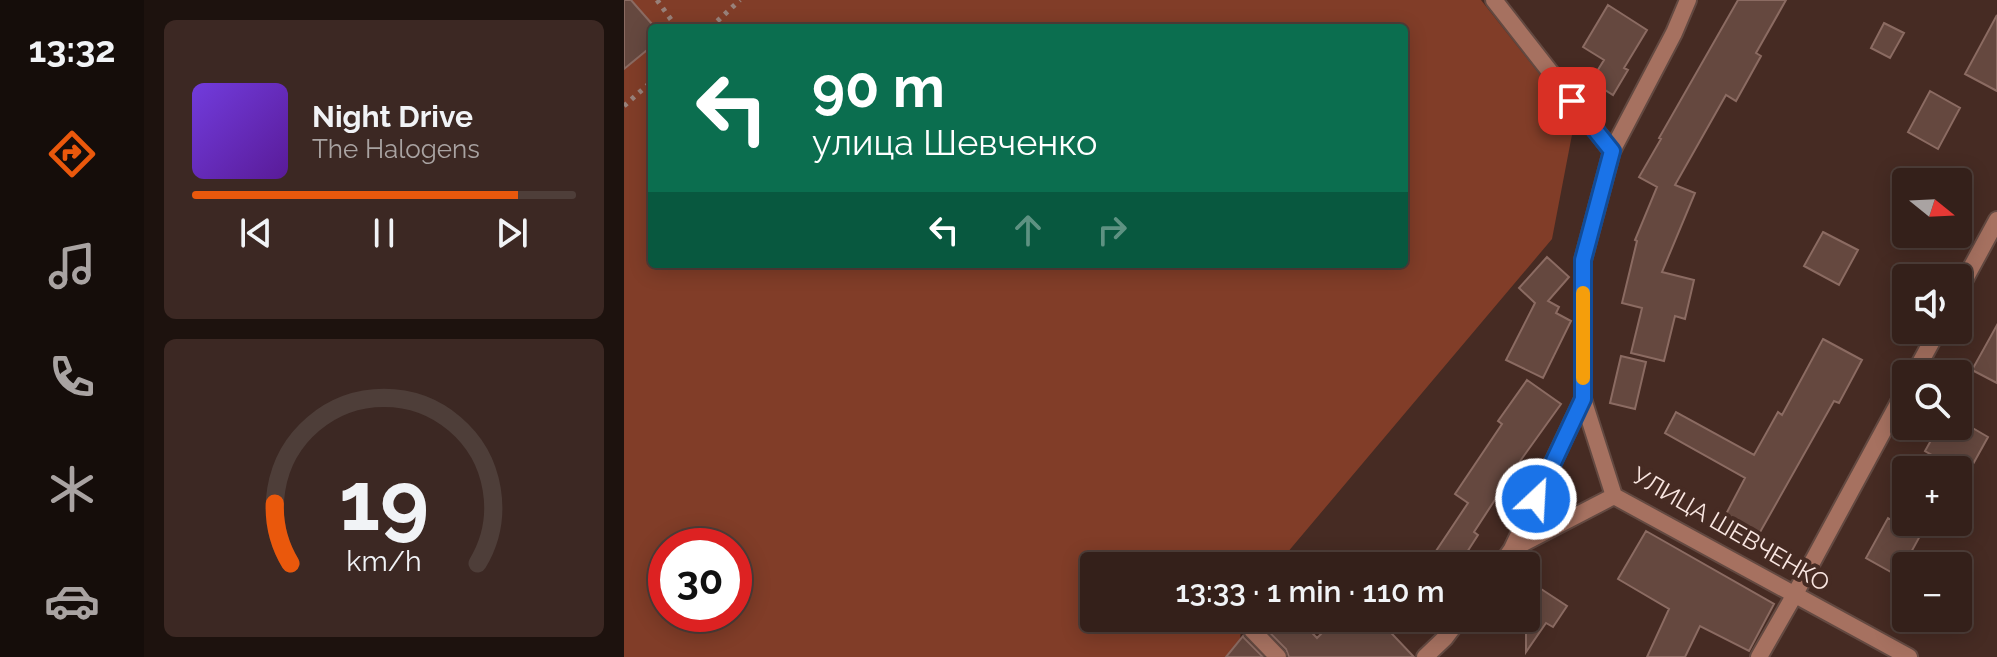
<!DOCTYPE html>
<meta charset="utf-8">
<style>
:root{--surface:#34201a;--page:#3c2823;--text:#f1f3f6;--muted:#a9a3a2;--line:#4e3e39;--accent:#ea580c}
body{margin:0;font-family:Raleway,sans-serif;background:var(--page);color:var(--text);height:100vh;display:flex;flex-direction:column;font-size:30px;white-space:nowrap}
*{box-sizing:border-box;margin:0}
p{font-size:26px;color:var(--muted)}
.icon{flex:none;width:44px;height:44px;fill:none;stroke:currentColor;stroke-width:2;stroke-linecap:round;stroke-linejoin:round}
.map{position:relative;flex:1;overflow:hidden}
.sheet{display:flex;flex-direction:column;gap:20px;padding:20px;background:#1d120e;width:480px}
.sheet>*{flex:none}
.banner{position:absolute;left:24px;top:24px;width:760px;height:244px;border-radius:8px;box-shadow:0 4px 20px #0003,0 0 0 2px var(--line);background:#0b6e4f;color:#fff;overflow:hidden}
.needle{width:52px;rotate:108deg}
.tools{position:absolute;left:1268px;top:168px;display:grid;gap:16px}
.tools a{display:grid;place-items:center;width:80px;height:80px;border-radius:8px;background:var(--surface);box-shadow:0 4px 20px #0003,0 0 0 2px var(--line);font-size:40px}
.speed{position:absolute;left:24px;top:528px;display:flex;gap:16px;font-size:40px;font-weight:700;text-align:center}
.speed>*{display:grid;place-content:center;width:104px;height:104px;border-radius:50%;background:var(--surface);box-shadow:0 4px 20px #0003,0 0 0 2px var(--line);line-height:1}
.speed .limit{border:12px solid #d22;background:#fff;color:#111}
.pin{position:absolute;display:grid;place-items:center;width:68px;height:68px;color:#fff;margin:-34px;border-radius:16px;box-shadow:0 4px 12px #0006}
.me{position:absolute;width:88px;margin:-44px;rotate:25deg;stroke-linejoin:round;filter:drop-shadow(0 0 6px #0008)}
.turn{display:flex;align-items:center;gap:28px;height:168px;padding:0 32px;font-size:36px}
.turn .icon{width:104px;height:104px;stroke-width:2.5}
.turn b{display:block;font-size:56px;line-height:68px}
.lanes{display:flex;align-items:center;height:76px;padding:0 32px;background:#0003;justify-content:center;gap:40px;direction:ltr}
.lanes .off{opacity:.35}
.sheet .card{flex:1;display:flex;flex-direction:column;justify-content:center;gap:12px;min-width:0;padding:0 28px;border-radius:12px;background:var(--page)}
.sheet .dial{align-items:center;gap:0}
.dial svg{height:208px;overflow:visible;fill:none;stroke:var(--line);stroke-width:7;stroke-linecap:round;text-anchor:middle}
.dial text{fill:var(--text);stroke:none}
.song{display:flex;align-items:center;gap:24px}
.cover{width:96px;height:96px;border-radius:12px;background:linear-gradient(135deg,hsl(260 70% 55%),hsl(270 70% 35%))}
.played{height:8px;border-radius:4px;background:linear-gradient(90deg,var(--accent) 85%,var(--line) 85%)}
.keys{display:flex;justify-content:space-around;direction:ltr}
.trip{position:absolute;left:456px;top:552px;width:460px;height:80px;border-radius:8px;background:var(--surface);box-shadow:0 4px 20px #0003,0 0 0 2px var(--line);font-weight:600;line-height:80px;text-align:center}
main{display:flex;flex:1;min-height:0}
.tab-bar{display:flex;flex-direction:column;width:144px;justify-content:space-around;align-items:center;background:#150d0a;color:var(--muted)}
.tab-bar .icon{width:56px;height:56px}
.tab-bar .active{color:var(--accent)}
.tab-bar b{font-size:36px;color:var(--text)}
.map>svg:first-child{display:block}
.green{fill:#813d28;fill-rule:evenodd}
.building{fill:#65483f;stroke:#8b6b62;stroke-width:2}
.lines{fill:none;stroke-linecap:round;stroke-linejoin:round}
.service-casing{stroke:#634941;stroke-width:20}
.minor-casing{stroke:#634941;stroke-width:20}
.path{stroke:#98817a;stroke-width:5;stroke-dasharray:4 6;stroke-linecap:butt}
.service{stroke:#a67160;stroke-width:16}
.minor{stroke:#a67160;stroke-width:16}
.route-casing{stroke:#114b97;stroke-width:20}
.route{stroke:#1a73e8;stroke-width:14}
.slow{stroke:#f59e0b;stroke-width:14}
.labels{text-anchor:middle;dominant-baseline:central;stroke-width:8;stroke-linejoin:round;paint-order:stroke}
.street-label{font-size:24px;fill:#f9e6e1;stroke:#462b23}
</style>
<main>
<nav class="tab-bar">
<b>13:32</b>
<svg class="icon active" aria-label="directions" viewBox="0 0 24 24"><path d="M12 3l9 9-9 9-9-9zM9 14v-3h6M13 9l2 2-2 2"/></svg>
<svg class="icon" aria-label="music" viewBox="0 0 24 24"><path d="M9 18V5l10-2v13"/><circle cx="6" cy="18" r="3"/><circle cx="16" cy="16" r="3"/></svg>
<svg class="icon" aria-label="phone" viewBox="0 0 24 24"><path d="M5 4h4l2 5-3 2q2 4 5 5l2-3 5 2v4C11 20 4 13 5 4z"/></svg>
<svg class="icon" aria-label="climate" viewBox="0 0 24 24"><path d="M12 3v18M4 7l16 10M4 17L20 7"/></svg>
<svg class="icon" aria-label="car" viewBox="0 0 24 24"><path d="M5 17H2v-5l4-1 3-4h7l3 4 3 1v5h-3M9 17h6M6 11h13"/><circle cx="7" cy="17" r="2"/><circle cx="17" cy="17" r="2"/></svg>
</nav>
<section class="sheet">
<div class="card">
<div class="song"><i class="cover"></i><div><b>Night Drive</b><p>The Halogens</p></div></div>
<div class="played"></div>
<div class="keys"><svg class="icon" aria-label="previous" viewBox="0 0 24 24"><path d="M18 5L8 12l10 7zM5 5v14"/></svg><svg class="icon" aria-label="pause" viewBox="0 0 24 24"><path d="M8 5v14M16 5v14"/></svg><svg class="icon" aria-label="next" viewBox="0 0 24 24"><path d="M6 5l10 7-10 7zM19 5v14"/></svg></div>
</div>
<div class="card dial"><svg viewBox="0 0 100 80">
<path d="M14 69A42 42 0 1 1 86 69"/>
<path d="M14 69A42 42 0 0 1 8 46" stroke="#ea580c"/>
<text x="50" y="56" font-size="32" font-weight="700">19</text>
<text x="50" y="72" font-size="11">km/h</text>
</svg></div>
</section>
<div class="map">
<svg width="1373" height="657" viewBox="0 0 1373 657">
<rect width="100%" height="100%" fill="#462b23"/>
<path class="green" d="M0 0H857L951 119 928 239 652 566H470V618H618L616 640 602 657H0ZM28 28H780V264H28ZM42 546H110V614H42Z"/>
<path class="building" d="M0 0H7L28 24V46L0 69Z
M1114 0H1162L1132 53 1137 56 1112 101 1102 95 1051 185 1071 193 1038 272 1070 280 1061 319 1051 316 1040 361 1007 353 1018 308 998 303 1013 241 1011 240 1033 187 1015 177 1037 139 1035 138Z
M984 5 1023 30 1000 68 1004 70 989 95 967 81 980 60 959 47Z
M1373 15V91L1341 74Z
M1260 23 1280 33 1266 58 1247 48Z
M1306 91 1336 108 1314 149 1284 132Z
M1199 232 1234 250 1215 285 1180 266Z
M923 257 945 277 924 301 935 307 932 313 947 321 919 378 882 360 911 303 895 288Z
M1373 325V383L1348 370Z
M1199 339 1238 360 1215 403 1210 401 1135 534 1101 516 1121 478 1041 433 1052 412 1130 455 1154 412 1158 415Z
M997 356 1022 362 1011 409 986 403Z
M903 380 937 404 889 471 891 473 880 490 878 489 850 532 854 535 834 566 812 551 844 503 831 494 878 424 874 421Z
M1315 426H1345L1364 437 1343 475 1301 451Z
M1264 518 1296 536 1274 576 1242 558Z
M1022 531 1150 604 1125 651 1076 626 1061 657H1023L1045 609 994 579Z
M911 585 943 606 929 627 922 623 902 652V598Z
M635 618H674L693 638 713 618H753L790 657H665L662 649 633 620Z
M619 636 620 638 639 657H602Z"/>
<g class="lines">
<defs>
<path id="service" d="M628 630 654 657"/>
<path id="minor" d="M870 0 988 151
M1334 292 1373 220
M1290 374 1314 330
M959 399 990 496 1285 657
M888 549 990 496
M876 566 888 549 959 399V260L988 151 1050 33 1064 0
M801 657 821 638 836 618
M1135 657 1171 594 1282 389"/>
</defs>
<use href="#service" class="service-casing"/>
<use href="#minor" class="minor-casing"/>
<path class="path" d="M33 0 53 28
M86 28 116 0
M0 106 28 81"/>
<use href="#service" class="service"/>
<use href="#minor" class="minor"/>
</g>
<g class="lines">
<defs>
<path id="route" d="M912 499 959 399V260L988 151 948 101"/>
</defs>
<use href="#route" class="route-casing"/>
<use href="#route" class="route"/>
<path class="slow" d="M959 378V293"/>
</g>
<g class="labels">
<g class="street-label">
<text transform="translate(1107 529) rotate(30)">УЛИЦА ШЕВЧЕНКО</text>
</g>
</g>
</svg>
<div class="tools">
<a><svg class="needle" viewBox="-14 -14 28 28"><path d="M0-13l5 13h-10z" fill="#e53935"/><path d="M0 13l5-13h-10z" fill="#a9a3a2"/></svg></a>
<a><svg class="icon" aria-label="sound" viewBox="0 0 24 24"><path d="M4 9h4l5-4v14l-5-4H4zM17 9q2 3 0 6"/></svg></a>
<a><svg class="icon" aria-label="search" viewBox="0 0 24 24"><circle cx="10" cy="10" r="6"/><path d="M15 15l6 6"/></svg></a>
<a>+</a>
<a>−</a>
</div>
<div class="speed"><div class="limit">30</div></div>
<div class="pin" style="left:948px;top:101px;background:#d93025"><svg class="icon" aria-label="arrive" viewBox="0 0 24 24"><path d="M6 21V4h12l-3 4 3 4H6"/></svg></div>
<svg class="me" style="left:912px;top:499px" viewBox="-20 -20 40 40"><circle r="17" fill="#1a73e8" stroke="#fff" stroke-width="3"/><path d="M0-11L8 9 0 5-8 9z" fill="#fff"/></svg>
<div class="trip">13:33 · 1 min · 110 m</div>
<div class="banner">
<div class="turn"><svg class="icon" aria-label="left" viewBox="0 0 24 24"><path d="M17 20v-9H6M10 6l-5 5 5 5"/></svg><div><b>90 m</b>улица Шевченко</div></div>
<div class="lanes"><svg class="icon" aria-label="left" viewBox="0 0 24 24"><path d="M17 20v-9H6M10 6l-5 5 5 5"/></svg><svg class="icon off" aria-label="ahead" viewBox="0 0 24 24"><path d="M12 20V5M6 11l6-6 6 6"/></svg><svg class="icon off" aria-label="right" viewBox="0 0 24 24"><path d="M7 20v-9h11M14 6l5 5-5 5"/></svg></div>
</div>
</div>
</main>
